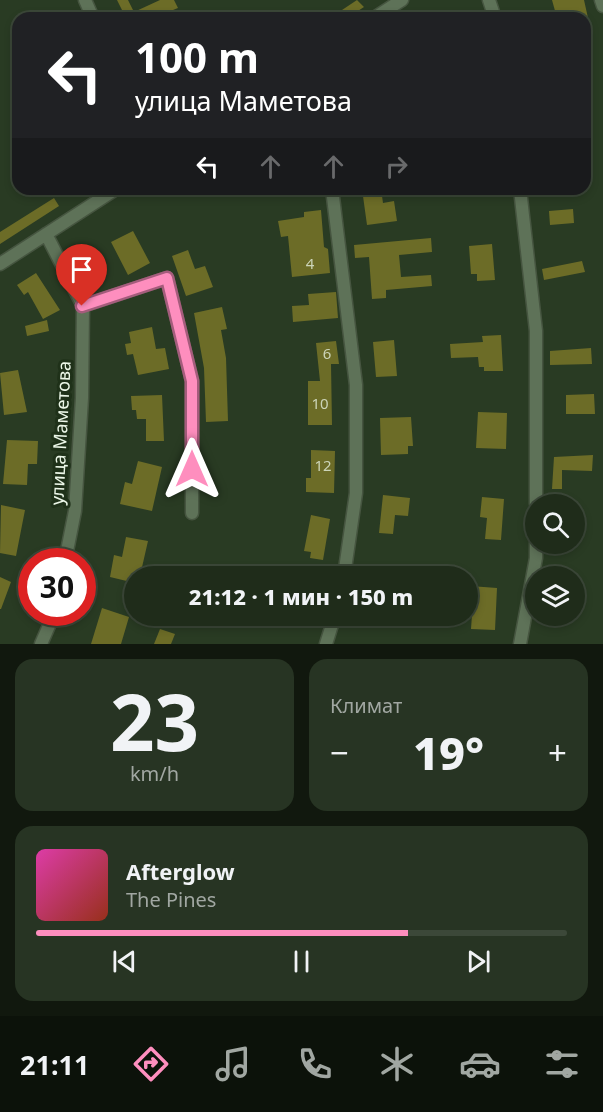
<!DOCTYPE html>
<html lang="ru">
<meta charset="utf-8">
<style>
:root{--surface:#1f2c1a;--page:#273423;--text:#f1f3f6;--muted:#a1a7a2;--line:#3c4839;--accent:#fe8ebe}
body{margin:0;font-family:"Noto Sans",sans-serif;background:var(--page);color:var(--text);height:100vh;display:flex;flex-direction:column;font-size:22px;white-space:nowrap}
*{box-sizing:border-box;margin:0}
p{font-size:20px;color:var(--muted)}
.icon{flex:none;width:33px;height:33px;fill:none;stroke:currentColor;stroke-width:2;stroke-linecap:round;stroke-linejoin:round}
.map{position:relative;height:644px;overflow:hidden}
.drawer{display:flex;flex-direction:column;gap:15px;padding:15px;background:#11180e;flex:1}
.drawer>*{flex:none}
.banner{position:absolute;left:12px;top:12px;width:579px;height:183px;border-radius:18px;box-shadow:0 3px 9px #0003,0 0 0 2px var(--line);background:#202124;color:#fff;overflow:hidden}
.fabs{position:absolute;left:525px;top:494px;display:grid;gap:12px}
.fabs a{display:grid;place-items:center;width:60px;height:60px;border-radius:50%;background:var(--surface);box-shadow:0 3px 9px #0003,0 0 0 2px var(--line);font-size:30px}
.speed{position:absolute;left:18px;top:548px;display:flex;gap:12px;font-size:30px;font-weight:700;text-align:center}
.speed>*{display:grid;place-content:center;width:78px;height:78px;border-radius:50%;background:var(--surface);box-shadow:0 3px 9px #0003,0 0 0 2px var(--line);line-height:1}
.speed .limit{border:9px solid #d22;background:#fff;color:#111}
.pin{position:absolute;display:grid;place-items:center;width:51px;height:51px;color:#fff;margin:-62px -26px;border-radius:50% 50% 50% 0;rotate:-45deg;box-shadow:0 0 6px #0007}
.pin .icon{rotate:45deg}
.me{position:absolute;width:66px;margin:-33px;rotate:0deg;stroke-linejoin:round;filter:drop-shadow(0 0 4px #0008)}
.turn{display:flex;align-items:center;gap:21px;height:126px;padding:0 24px;font-size:27px}
.turn .icon{width:78px;height:78px;stroke-width:2.5}
.turn b{display:block;font-size:42px;line-height:51px}
.lanes{display:flex;align-items:center;height:57px;padding:0 24px;background:#0003;justify-content:center;gap:30px;direction:ltr}
.lanes .off{opacity:.35}
.big{font-size:45px;font-weight:800;line-height:1.1}
.drawer .card{flex:1;display:flex;flex-direction:column;justify-content:center;gap:9px;min-width:0;padding:0 21px;border-radius:18px;background:var(--page)}
.drawer .dial{align-items:center;gap:0}
.dial b{font-size:78px;line-height:1}
.song{display:flex;align-items:center;gap:18px}
.cover{width:72px;height:72px;border-radius:9px;background:linear-gradient(135deg,hsl(320 70% 55%),hsl(10 70% 35%))}
.played{height:6px;border-radius:3px;background:linear-gradient(90deg,var(--accent) 70%,var(--line) 70%)}
.keys{display:flex;justify-content:space-around;direction:ltr}
.heat{display:flex;justify-content:space-between;align-items:center;font-size:33px;direction:ltr}
.drawer .tiles{flex:1;display:grid;gap:15px;grid-template-columns:1fr 1fr}
.card:last-child{grid-column:span 2}
.trip{position:absolute;left:124px;top:566px;width:354px;height:60px;border-radius:30px;background:var(--surface);box-shadow:0 3px 9px #0003,0 0 0 2px var(--line);font-weight:800;line-height:60px;text-align:center}
.menu{display:flex;height:96px;justify-content:space-around;align-items:center;background:#0c120a;color:var(--muted)}
.menu .icon{width:42px;height:42px}
.menu .current{color:var(--accent)}
.menu b{font-size:27px;color:var(--text)}
.map>svg:first-child{display:block}
.building{fill:#6c6c27}
.lines{fill:none;stroke-linecap:round;stroke-linejoin:round}
.minor-casing{stroke:#465540;stroke-width:15}
.minor{stroke:#5e7258;stroke-width:12}
.route-casing{stroke:#a55c7c;stroke-width:15}
.route{stroke:#fe8ebe;stroke-width:10}
.labels{text-anchor:middle;dominant-baseline:central;stroke-width:6;stroke-linejoin:round;paint-order:stroke}
.number-label{font-size:15px;fill:#ccd4b8}
.street-label{font-size:18px;fill:#ecf7e8;stroke:#1f3119}
</style>
<div class="map">
<svg width="603" height="644" viewBox="0 0 603 644">
<rect width="100%" height="100%" fill="#293b23"/>
<path class="building" d="M117 0H128L134 12 160 0H174L178 8 173 10 177 18H122L125 16Z
M357 0 364 7 347 18H330Z
M552 0H584L588 18H557Z
M362 189H381L383 203 394 201 397 221 367 225Z
M54 198 59 206 0 244V232Z
M573 209 574 223 550 225 549 211Z
M321 210 324 247 328 249 330 273 292 277 288 236 281 237 278 221 304 217V212Z
M133 231 150 263 128 275 111 242Z
M431 238 432 252 399 255 401 277 431 275 432 286 386 290V298L372 299 369 257 355 258 354 245Z
M492 244 495 280 477 281V274H471L469 246Z
M188 250 195 269 205 266 213 287 186 296 172 256Z
M582 261 585 272 544 280 542 269Z
M36 273 60 310 43 319 28 292 24 295 17 285Z
M336 292 338 318 293 322 292 306 309 305 308 294Z
M222 307 227 329 221 330 226 358 228 421 206 422 204 368 194 313Z
M47 320 49 331 27 336 25 326Z
M152 327 156 349 165 348 169 369 138 375 133 354 127 355 125 344 131 343 129 332Z
M501 335 503 371H484V367H479L478 357 451 358 450 344 483 342 482 336Z
M394 340 397 376 376 377 373 342Z
M336 341 339 364H331L332 425H308V381H320L316 343Z
M591 348 592 364 550 365V351Z
M18 370 27 412 4 415 0 373Z
M594 394 595 414H566V395Z
M162 395 164 441H146V419H137L136 410H132L131 396Z
M478 412 507 413 506 449 476 448Z
M411 417 413 446H408V454L381 455 380 418Z
M7 440 38 441 37 464H28L27 485 3 484Z
M311 450 335 451 334 493 306 492V478H311Z
M593 455 592 471 562 470V489H552L554 457Z
M138 461 162 467 152 511 120 504 125 482 132 484Z
M383 495 410 498 408 516 395 515 393 534 379 533Z
M482 497 504 499 501 540 485 539 487 518 480 517Z
M1 505 25 510 16 556 0 553Z
M311 515 330 519 323 560 310 558 311 552 304 551Z
M126 537 148 541 140 576H135V583L110 577 114 555 122 557Z
M266 566 294 571V576H264Z
M0 577 11 582 1 609H0Z
M470 586 497 588 495 630 471 629 473 600 469 599Z
M102 608 129 617 121 644H91Z
M160 629 175 634 171 644H154Z"/>
<g class="lines">
<defs>
<path id="minor" d="M85 0 93 18
M489 0 495 18
M601 0 603 6
M374 18 402 0
M332 189 356 385V493L344 576
M520 189 536 331V504
M46 234 83 306 82 398 75 511 65 561
M0 264 116 189
M83 306 167 278 192 381V513
M41 644 55 612
M326 644 335 615
M520 644 536 558V543"/>
</defs>
<use href="#minor" class="minor-casing"/>
<use href="#minor" class="minor"/>
</g>
<g class="lines">
<defs>
<path id="route" d="M82 306 167 278 192 381V469"/>
</defs>
<use href="#route" class="route-casing"/>
<use href="#route" class="route"/>
</g>
<g class="labels">
<g class="number-label">
<text x="310" y="263">4</text>
<text x="327" y="353">6</text>
<text x="320" y="403">10</text>
<text x="323" y="465">12</text>
</g>
<g class="street-label">
<text transform="translate(60 433) rotate(-87)">улица Маметова</text>
</g>
</g>
</svg>
<div class="fabs">
<a><svg class="icon" aria-label="search" viewBox="0 0 24 24"><circle cx="10" cy="10" r="6"/><path d="M15 15l6 6"/></svg></a>
<a><svg class="icon" aria-label="layers" viewBox="0 0 24 24"><path d="M12 4l9 5-9 5-9-5zM3 14l9 5 9-5"/></svg></a>
</div>
<div class="speed"><div class="limit">30</div></div>
<div class="pin" style="left:82px;top:306px;background:#d93025"><svg class="icon" aria-label="arrive" viewBox="0 0 24 24"><path d="M6 21V4h12l-3 4 3 4H6"/></svg></div>
<svg class="me" style="left:192px;top:469px" viewBox="-20 -20 40 40"><path d="M0-17L14 15 0 8-14 15z" fill="#fe8ebe" stroke="#fff" stroke-width="4"/></svg>
<div class="trip">21:12 · 1 мин · 150 m</div>
<div class="banner">
<div class="turn"><svg class="icon" aria-label="left" viewBox="0 0 24 24"><path d="M17 20v-9H6M10 6l-5 5 5 5"/></svg><div><b>100 m</b>улица Маметова</div></div>
<div class="lanes"><svg class="icon" aria-label="left" viewBox="0 0 24 24"><path d="M17 20v-9H6M10 6l-5 5 5 5"/></svg><svg class="icon off" aria-label="ahead" viewBox="0 0 24 24"><path d="M12 20V5M6 11l6-6 6 6"/></svg><svg class="icon off" aria-label="ahead" viewBox="0 0 24 24"><path d="M12 20V5M6 11l6-6 6 6"/></svg><svg class="icon off" aria-label="right" viewBox="0 0 24 24"><path d="M7 20v-9h11M14 6l5 5-5 5"/></svg></div>
</div>
</div>
<section class="drawer">
<div class="tiles">
<div class="card dial"><b>23</b><p>km/h</p></div>
<div class="card"><p>Климат</p>
<div class="heat"><a>−</a><b class="big">19°</b><a>+</a></div>
</div>
<div class="card">
<div class="song"><i class="cover"></i><div><b>Afterglow</b><p>The Pines</p></div></div>
<div class="played"></div>
<div class="keys"><svg class="icon" aria-label="previous" viewBox="0 0 24 24"><path d="M18 5L8 12l10 7zM5 5v14"/></svg><svg class="icon" aria-label="pause" viewBox="0 0 24 24"><path d="M8 5v14M16 5v14"/></svg><svg class="icon" aria-label="next" viewBox="0 0 24 24"><path d="M6 5l10 7-10 7zM19 5v14"/></svg></div>
</div>
</div>
</section>
<nav class="menu">
<b>21:11</b>
<svg class="icon current" aria-label="directions" viewBox="0 0 24 24"><path d="M12 3l9 9-9 9-9-9zM9 14v-3h6M13 9l2 2-2 2"/></svg>
<svg class="icon" aria-label="music" viewBox="0 0 24 24"><path d="M9 18V5l10-2v13"/><circle cx="6" cy="18" r="3"/><circle cx="16" cy="16" r="3"/></svg>
<svg class="icon" aria-label="phone" viewBox="0 0 24 24"><path d="M5 4h4l2 5-3 2q2 4 5 5l2-3 5 2v4C11 20 4 13 5 4z"/></svg>
<svg class="icon" aria-label="climate" viewBox="0 0 24 24"><path d="M12 3v18M4 7l16 10M4 17L20 7"/></svg>
<svg class="icon" aria-label="car" viewBox="0 0 24 24"><path d="M5 17H2v-5l4-1 3-4h7l3 4 3 1v5h-3M9 17h6M6 11h13"/><circle cx="7" cy="17" r="2"/><circle cx="17" cy="17" r="2"/></svg>
<svg class="icon" aria-label="filters" viewBox="0 0 24 24"><path d="M4 7h16M4 17h16"/><circle cx="9" cy="7" r="2"/><circle cx="15" cy="17" r="2"/></svg>
</nav>
